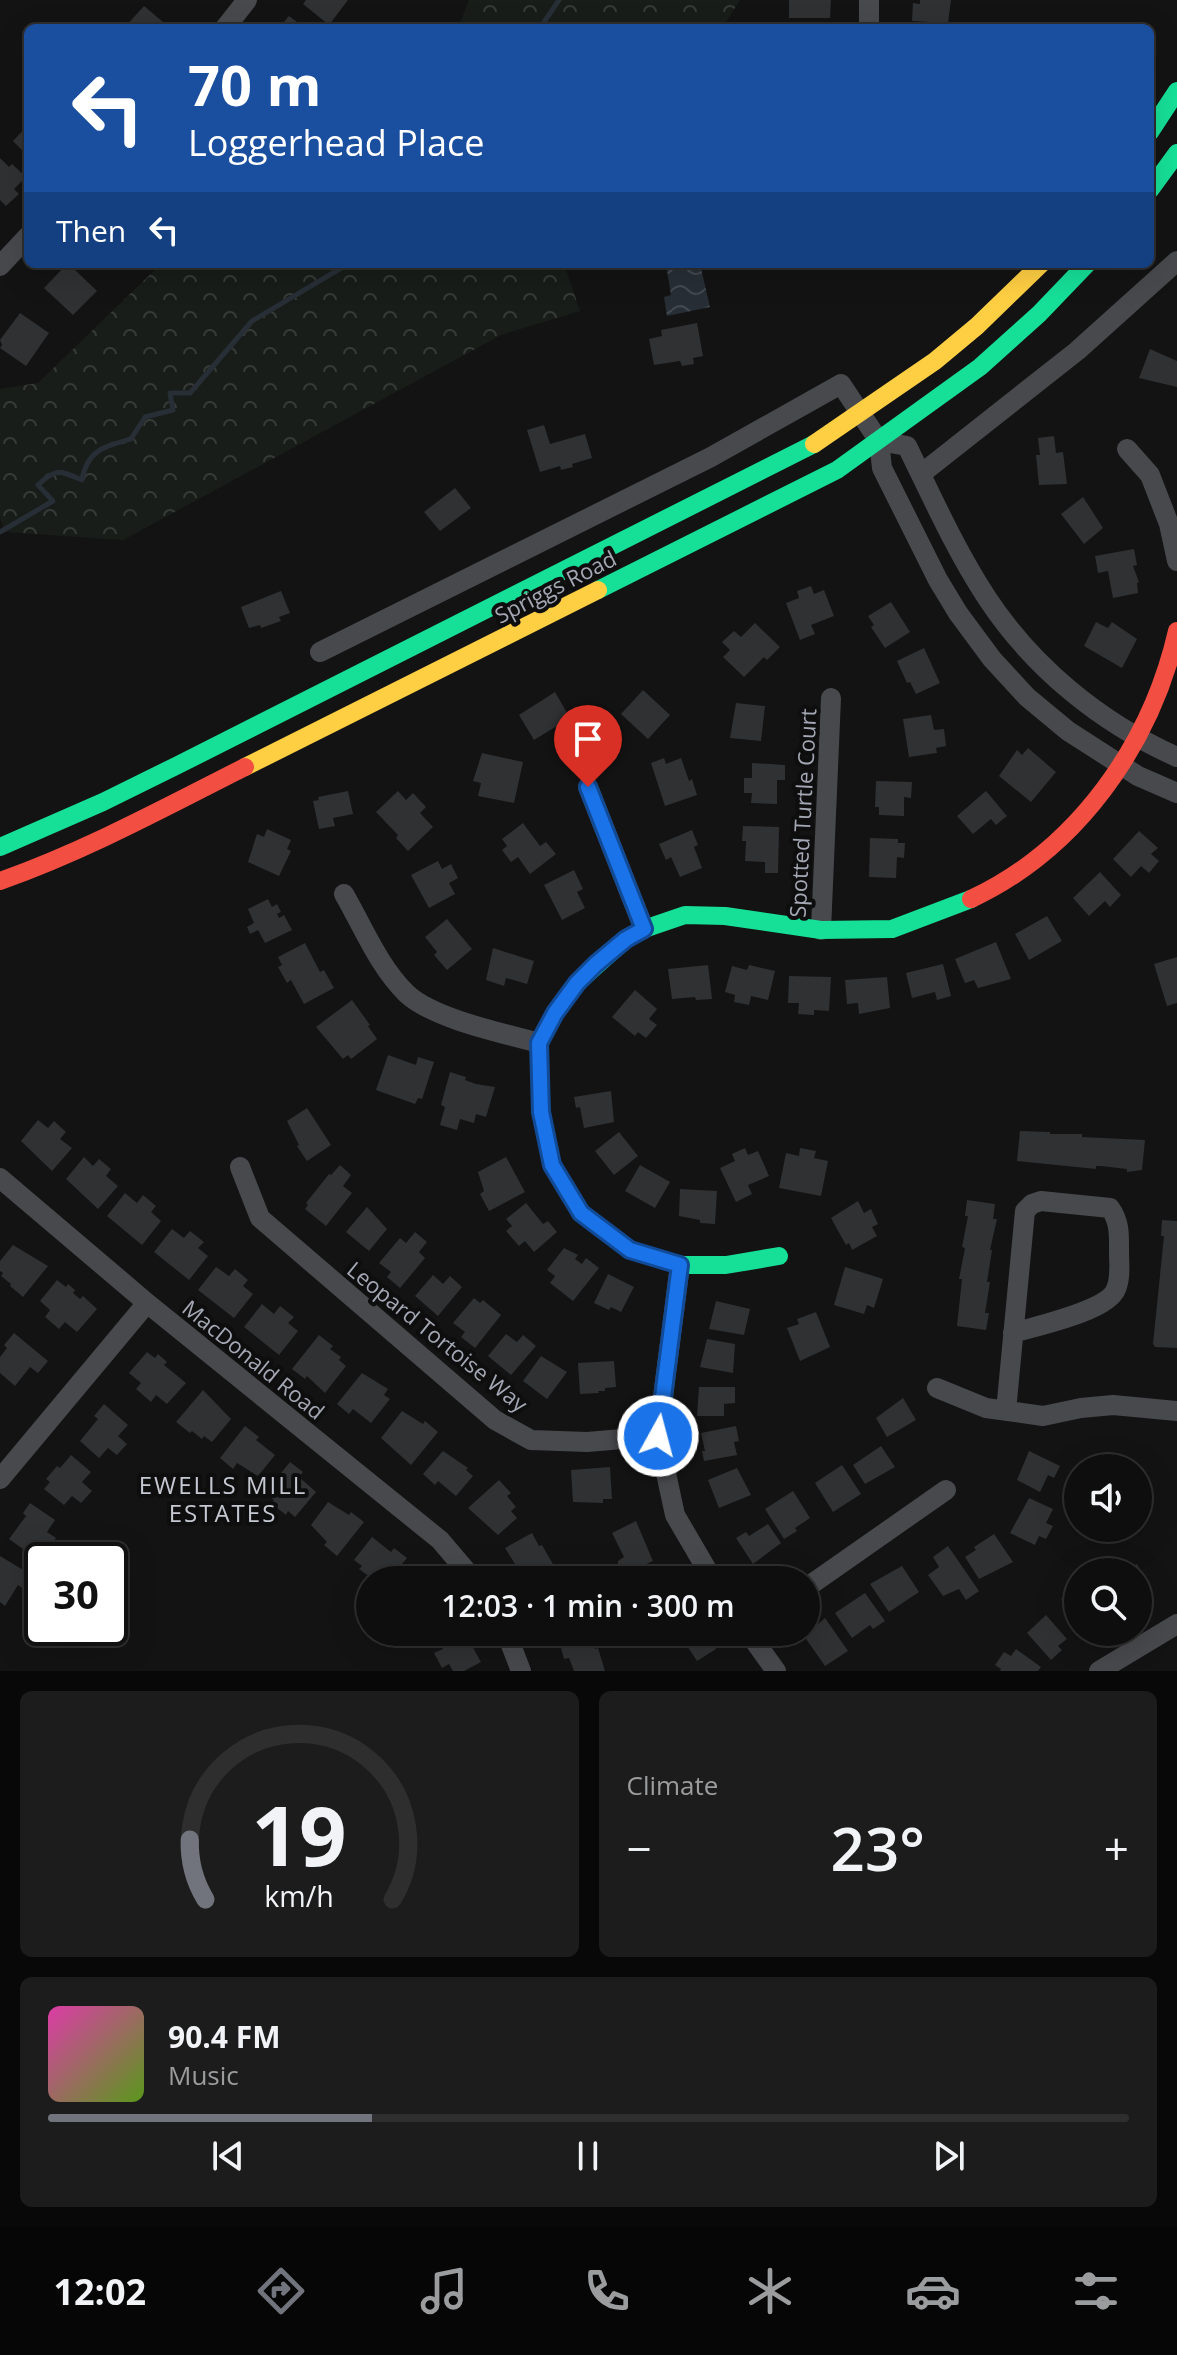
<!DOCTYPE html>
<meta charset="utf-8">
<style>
:root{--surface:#0e0e0e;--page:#1c1c1c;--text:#f1f3f6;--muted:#9b9c9e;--line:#2e2e2e;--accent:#71747c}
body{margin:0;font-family:"Open Sans",sans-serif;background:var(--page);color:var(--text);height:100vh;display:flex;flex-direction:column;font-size:30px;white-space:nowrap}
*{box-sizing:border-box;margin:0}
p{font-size:26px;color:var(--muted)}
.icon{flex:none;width:44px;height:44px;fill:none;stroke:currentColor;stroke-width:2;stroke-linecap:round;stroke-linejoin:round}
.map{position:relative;height:1671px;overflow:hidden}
.panel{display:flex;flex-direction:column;gap:20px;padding:20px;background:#080808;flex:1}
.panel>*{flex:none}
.guide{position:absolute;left:24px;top:24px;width:1130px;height:244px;border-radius:12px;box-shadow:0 8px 32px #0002,0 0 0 2px var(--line);background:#1a4fa0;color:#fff;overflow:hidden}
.buttons{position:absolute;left:1064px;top:1454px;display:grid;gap:16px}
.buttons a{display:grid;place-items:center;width:88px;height:88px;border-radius:50%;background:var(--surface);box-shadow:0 8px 32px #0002,0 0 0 2px var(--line);font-size:40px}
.speed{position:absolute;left:24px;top:1542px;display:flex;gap:16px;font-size:40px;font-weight:700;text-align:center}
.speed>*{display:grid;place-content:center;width:104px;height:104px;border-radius:50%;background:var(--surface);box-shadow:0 8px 32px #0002,0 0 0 2px var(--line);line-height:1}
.speed .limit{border:4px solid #111;border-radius:12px;background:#fff;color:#111}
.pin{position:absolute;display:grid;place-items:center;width:68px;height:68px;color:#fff;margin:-82px -34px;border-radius:50% 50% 50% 0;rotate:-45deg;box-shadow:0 0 8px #0007}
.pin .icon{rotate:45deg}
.me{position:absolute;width:88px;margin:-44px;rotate:7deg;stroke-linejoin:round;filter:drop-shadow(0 0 6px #0008)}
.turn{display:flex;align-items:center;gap:28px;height:168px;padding:0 32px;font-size:36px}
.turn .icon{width:104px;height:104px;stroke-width:2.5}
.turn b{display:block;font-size:56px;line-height:68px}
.then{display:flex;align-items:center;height:76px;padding:0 32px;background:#0003;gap:16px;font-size:30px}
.big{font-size:60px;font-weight:600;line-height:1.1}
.panel .tile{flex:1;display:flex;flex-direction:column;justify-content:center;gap:12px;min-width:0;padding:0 28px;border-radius:12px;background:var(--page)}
.panel .dial{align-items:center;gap:0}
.dial svg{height:208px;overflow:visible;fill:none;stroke:var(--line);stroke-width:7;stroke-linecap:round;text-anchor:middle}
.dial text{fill:var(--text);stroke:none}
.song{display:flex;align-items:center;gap:24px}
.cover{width:96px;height:96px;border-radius:12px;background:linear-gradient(135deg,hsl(320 70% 55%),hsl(90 70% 35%))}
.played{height:8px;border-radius:4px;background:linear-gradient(90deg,var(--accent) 30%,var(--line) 30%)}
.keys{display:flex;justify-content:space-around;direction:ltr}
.heat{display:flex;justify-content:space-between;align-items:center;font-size:44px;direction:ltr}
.panel .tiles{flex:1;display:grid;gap:20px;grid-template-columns:1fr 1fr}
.tile:last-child{grid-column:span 2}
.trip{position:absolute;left:356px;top:1566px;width:464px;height:80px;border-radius:40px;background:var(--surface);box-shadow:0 8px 32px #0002,0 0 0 2px var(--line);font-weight:600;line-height:80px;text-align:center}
.tabs{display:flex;height:128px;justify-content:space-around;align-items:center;background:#060606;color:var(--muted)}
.tabs .icon{width:56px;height:56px}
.tabs .current{color:var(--accent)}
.tabs b{font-size:36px;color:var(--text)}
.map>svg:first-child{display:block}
.forest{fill:url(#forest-crowns)}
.water{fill:url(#water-waves)}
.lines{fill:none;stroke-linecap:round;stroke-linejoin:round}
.stream{stroke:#272e35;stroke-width:5}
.building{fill:#303133}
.street{stroke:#48494c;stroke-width:20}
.fast{stroke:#16e098;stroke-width:18}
.slow{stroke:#ffcf43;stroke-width:18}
.jam{stroke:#f24e42;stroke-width:18}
.route-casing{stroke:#114b97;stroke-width:20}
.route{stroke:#1a73e8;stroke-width:14}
.labels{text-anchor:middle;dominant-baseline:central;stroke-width:8;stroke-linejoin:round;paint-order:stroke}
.street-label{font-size:22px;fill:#a4a8b4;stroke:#0e0e0f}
.neighbourhood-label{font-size:24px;letter-spacing:2px;fill:#c5c8d1;stroke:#0e0e0f}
</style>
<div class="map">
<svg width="1177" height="1671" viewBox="0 0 1177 1671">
<defs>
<pattern id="forest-crowns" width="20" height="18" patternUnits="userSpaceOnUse" patternTransform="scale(2)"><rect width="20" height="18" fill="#181d19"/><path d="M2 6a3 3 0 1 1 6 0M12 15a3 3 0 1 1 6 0" fill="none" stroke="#373b38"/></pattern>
<pattern id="water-waves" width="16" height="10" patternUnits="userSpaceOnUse" patternTransform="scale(2)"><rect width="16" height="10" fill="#272e35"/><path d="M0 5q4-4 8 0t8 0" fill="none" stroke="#434950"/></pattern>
</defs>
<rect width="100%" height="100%" fill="#131313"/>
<path class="forest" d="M469 0H740L722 28H458Z
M161 264H564L580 311 501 335 123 540 6 532 0 519V389L38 383Z"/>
<path class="water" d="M666 264H700L710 307 667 316 664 297 671 295Z"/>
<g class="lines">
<path class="stream" d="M540 28 559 0
M0 532 53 501 38 485C56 467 61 471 82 480 87 450 105 446 131 439L145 417 173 410 170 393H190L252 321 348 264"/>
</g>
<path class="building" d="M306 0H348L329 25 303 4Z
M789 0H831L830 18H789Z
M920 0H951L948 23 912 21 913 3 920 4Z
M144 6 170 28H124Z
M289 16 305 28H279Z
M28 125V156L13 141Z
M0 158 9 167 12 164 26 177 14 189 19 194 6 206 0 200Z
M67 264H73L75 266 73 268 97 291 73 315 44 288Z
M20 313 49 333 26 366 0 348 2 345 0 340Z
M697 323 703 356 693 358 694 364 682 366 680 361 654 365 649 339 662 336 661 330Z
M1150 349 1177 361V387L1139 378Z
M544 425 550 444 585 434 592 458 572 464 573 467 561 470 560 466 540 472 527 430Z
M1054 436 1056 453 1063 452 1067 484 1039 485 1036 455H1040L1038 438Z
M455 488 471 508 440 531 424 512Z
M1083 497 1103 528 1084 544 1061 514Z
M1134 549 1137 565 1133 566 1139 582 1137 583 1138 593 1113 598 1108 571 1098 573 1095 556Z
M811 586 814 594 824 590 834 616 811 625 815 634 800 640 786 603 799 598 797 591Z
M281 591 290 613 279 617 281 621 261 628 260 625 249 628 241 607Z
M891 602 910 632 885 648 871 627 874 625 868 616Z
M1096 622 1108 628 1112 622 1137 639 1122 668 1084 646Z
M755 623 780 647 767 660 764 657 744 677 723 657 730 650 722 642 734 631 741 637Z
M924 648 940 683 916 694 910 682 907 683 897 661Z
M643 690 670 715 648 739 621 714Z
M555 692 570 718 534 740 519 715Z
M736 703 765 706 761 741 730 738Z
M931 715 934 730 944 729 946 746 936 748 937 753 909 757 903 719Z
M1028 748 1056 772 1031 802 999 776 1017 750 1022 755Z
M482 753 523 762 514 803 478 796 481 783 473 781Z
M664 758 666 764 681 758 689 781 692 779 697 795 665 806 651 763Z
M752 763 785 765V780H777V804L751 803 752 793H744V778H752Z
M876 781 912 782 911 798 904 797V816L879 815V807H875Z
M348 791 353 814 333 818 335 826 319 829 313 801 319 800 318 797Z
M398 791 406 800 413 793 426 807 420 813 433 827 408 851 396 838 398 835 376 812Z
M986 791 1007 816 996 825 991 819 973 834 957 816Z
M523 823 540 846 546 842 556 854 530 874 518 857 511 862 502 850 507 846 502 839Z
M743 826 779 827 778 873H765V862L745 861 746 841H742Z
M267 829 291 840 287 849 291 851 279 876 248 862 257 834 264 837Z
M692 830 698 845 694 847 702 868 680 877 671 857 666 860 659 844Z
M1139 831 1158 848 1151 854 1159 861 1149 873 1141 866 1131 877 1113 859Z
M870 838 898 839V843H905L904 858 897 857 896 878 869 877Z
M438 861 442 869 451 864 458 878 449 883 455 894 429 908 411 875Z
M574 870 583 889 577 892 585 908 562 920 544 885Z
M1100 872 1121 895 1110 907 1105 901 1089 916 1073 898Z
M268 899 272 907 277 904 281 912 277 914 279 918 284 915 292 930 265 943 258 930 250 934 247 927 254 923 248 909Z
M1047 916 1062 941 1029 960 1015 934Z
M447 919 472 949 447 970 434 955 437 952 425 937Z
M996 942 1011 979 978 988 974 980 965 983 955 959Z
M305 943 320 972 324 970 334 988 304 1004 291 980 287 983 278 967 282 965 278 957Z
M493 948 534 961 527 984 506 978 504 986 486 980Z
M1177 957V1003L1167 1006 1154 964Z
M943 964 951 996 937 1000 935 992 912 998 906 973Z
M708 965 712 999 696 1000 695 997 672 999 668 969Z
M749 965 775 971 768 1000 751 996 749 1005 734 1002 735 995 725 992 732 966 747 970Z
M789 976 831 977 829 1011 814 1010V1015L798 1014 799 1003H788Z
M887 977 890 1008 859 1014 858 1003 847 1004 845 980Z
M635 990 657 1009 649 1019 657 1025 646 1038 638 1032 635 1036 612 1017Z
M352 1000 370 1025 368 1026 377 1039 351 1059 348 1055 343 1059 316 1027Z
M388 1055 416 1065 418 1057 434 1062 422 1099 418 1098 415 1104 376 1090Z
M450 1072 466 1077 465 1080 476 1084 495 1087 486 1117 476 1114 474 1123 460 1119 457 1130 440 1125 445 1107 441 1105Z
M611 1091 614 1122 584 1128 580 1107 576 1108 574 1097Z
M307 1108 331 1145 307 1161 297 1146 299 1145 287 1121Z
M38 1120 48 1128 54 1121 66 1132 60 1139 72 1148 52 1171 21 1141Z
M1020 1131 1050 1132V1134H1082V1137L1145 1140 1142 1170 1127 1172V1169L1101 1166H1096V1169L1017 1161Z
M619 1132 638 1156 614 1175 595 1151Z
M745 1148 748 1155 758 1151 769 1176 748 1185 752 1194 736 1202 720 1168 735 1161 732 1154Z
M800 1148 816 1151 814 1158 828 1161 821 1196 779 1188 786 1153 799 1156Z
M84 1157 93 1166 99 1159 111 1169 106 1176 118 1186 98 1209 66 1179Z
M506 1157 525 1192 489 1211 480 1194 484 1191 478 1172Z
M340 1165 351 1175 343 1186 352 1193 326 1226 305 1209 308 1205 306 1203 329 1174 331 1175Z
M640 1165 670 1182 655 1208 625 1191Z
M680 1189 717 1191 715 1224 700 1223V1220L679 1216Z
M125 1193 137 1203 143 1195 156 1206 151 1212 161 1221 142 1245 107 1216Z
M967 1200 995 1204 993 1219H997L990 1250H992L987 1282H990L985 1313H989L986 1330 957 1326 962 1279H959L965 1248 962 1247 968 1216H965Z
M858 1201 864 1213 871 1209 878 1224 872 1227 877 1236 852 1250 849 1243 846 1245 831 1218Z
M526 1203 543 1224 548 1221 557 1232 534 1252 525 1241 519 1246 506 1231 512 1226 506 1219Z
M367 1207 387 1229 369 1251 346 1232Z
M1162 1220 1177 1221V1348L1155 1347 1153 1344 1164 1236H1161Z
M172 1229 184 1238 190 1231 204 1242 198 1248 208 1256 189 1280 154 1252Z
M415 1232 427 1242 419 1252 425 1258 400 1288 387 1277 391 1272 379 1263 400 1238 406 1243Z
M13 1245 48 1266 23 1297 10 1286 11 1284 1 1276 3 1273 0 1271V1261Z
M564 1248 578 1255 575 1259 582 1264 586 1258 599 1268 573 1301 550 1283 555 1276 547 1270Z
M216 1267 229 1276 235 1269 248 1280 243 1286 253 1294 234 1318 198 1290Z
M845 1267 883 1279 874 1308 867 1305 864 1314 834 1305Z
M608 1274 634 1287 621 1312 611 1307 609 1310 594 1303Z
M433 1275 443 1284 450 1276 462 1287 438 1316 415 1296Z
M57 1280 66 1287 68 1284 75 1290 73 1293 80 1299 83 1296 97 1309 77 1332 65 1322 59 1329 45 1317 50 1310 40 1301Z
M474 1298 480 1303 483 1300 501 1315 475 1348 461 1337 465 1332 453 1323Z
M716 1301 750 1309 744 1335 709 1329Z
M262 1304 274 1314 280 1306 294 1317 288 1323 298 1331 279 1355 244 1327Z
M816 1312 830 1347 800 1361 787 1328 799 1324 797 1319Z
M14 1333 48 1361 38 1373 30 1367 15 1386 0 1373V1357L7 1348 4 1345Z
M506 1334 517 1342 523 1335 536 1346 511 1375 488 1356Z
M319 1335 333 1346 330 1349 341 1357 339 1360 346 1366 325 1393 307 1376 305 1379 292 1369Z
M707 1339 735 1344 733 1373 700 1367Z
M147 1352 155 1358 158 1354 167 1362 164 1365 186 1383 167 1404 156 1395 151 1402 136 1389 141 1383 129 1373Z
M541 1356 567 1372 547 1399 523 1381Z
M614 1361 616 1387 605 1388V1391H598L599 1393 580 1394 578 1363Z
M362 1373 388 1389 384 1395 390 1399 371 1423 353 1409 349 1414 337 1404Z
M699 1387H735V1403L724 1404V1416H697Z
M203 1390 231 1419 212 1442 204 1436 202 1439 192 1431 190 1433 176 1422Z
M903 1398 916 1420 887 1437 876 1418Z
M104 1404 128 1425 118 1436 127 1444 117 1455 108 1448 99 1458 80 1441 98 1419 94 1416Z
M402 1411 423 1424 425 1421 438 1432 411 1465 381 1438Z
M245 1426 259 1437 256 1440 275 1455 258 1476 237 1463 233 1469 220 1458Z
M736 1426 739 1441 734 1442 737 1455 704 1461 702 1451H705L701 1433Z
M881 1446 895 1467 865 1484 853 1465Z
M443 1451 468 1468 466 1470 473 1476 456 1496 438 1481 435 1485 423 1474Z
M1029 1451 1060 1466 1054 1478 1048 1475 1040 1492 1017 1480Z
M71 1455 91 1472 82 1482 92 1491 81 1503 72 1496 64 1505 44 1489 50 1482 46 1479 57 1466 60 1468Z
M290 1462 303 1472 299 1477 316 1492 295 1517 288 1511 286 1515 271 1503 274 1500 265 1493Z
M842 1465 861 1494 833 1512 815 1483Z
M610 1467 612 1499H603V1503L573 1502 571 1470Z
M737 1468 751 1495 719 1508 708 1480Z
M499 1480 511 1493 507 1496 516 1507 511 1511 517 1518 498 1535 468 1508Z
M793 1491 810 1518 795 1528 797 1531 784 1539 765 1509Z
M1029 1498 1053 1509 1046 1523 1053 1526 1046 1539 1039 1536 1035 1545 1010 1533Z
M328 1502 349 1515 351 1512 364 1522 337 1556 324 1545 327 1542 311 1525Z
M30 1503 55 1520 47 1532 56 1538 47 1551 37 1544 30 1554 9 1539 26 1516 23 1513Z
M636 1521 653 1561 631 1571 628 1566 622 1569 618 1567V1561L624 1557 612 1533Z
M768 1524 781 1543 753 1564 736 1538 746 1532 749 1536Z
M532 1533 539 1546 542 1545 554 1566 525 1580 505 1548Z
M994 1534 1013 1562 979 1579 965 1557 976 1550 974 1547Z
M372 1537 391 1552 394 1548 407 1558 389 1580H368L370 1577 359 1569 362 1566 354 1560Z
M948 1546 979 1591 966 1600 959 1589 943 1596 928 1575 939 1567 933 1557Z
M0 1556 30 1574 22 1588 18 1585 5 1606 0 1602Z
M665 1564 676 1580H640Z
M1137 1564 1150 1589 1138 1596V1572H1122Z
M902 1566 919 1592 889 1612 870 1584Z
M1078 1586V1623L1061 1599Z
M865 1593 885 1621 873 1629 870 1625 852 1638 835 1613Z
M1046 1615 1067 1639 1058 1646 1062 1650 1051 1660 1027 1633Z
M825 1618 848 1651 825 1666 804 1636Z
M444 1632H469L472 1637 468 1639 481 1662 464 1671H453L449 1664 442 1668 434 1653 443 1649 436 1636Z
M678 1632H713L708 1635 716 1649 697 1661Z
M590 1635 595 1649 598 1648 605 1671H574L569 1658 564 1659 560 1644Z
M1016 1649 1041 1667 1038 1671H1000L1001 1669 995 1665 1004 1652 1011 1656Z"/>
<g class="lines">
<path class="street" d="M869 0V28
M225 28 247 0
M0 266 28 236
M879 441 907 446C932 497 956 551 987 598 1033 668 1101 723 1177 757
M1127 449 1150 475 1169 524 1177 561
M921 474 1077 351 1177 261
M320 652 711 457 841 384 879 441 882 468 938 580 958 613 992 659 1027 697 1068 731 1138 776 1177 793
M588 787 644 929
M344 894C363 927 379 967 407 994 434 1019 503 1033 539 1043
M821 930 831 698
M240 1167 260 1218 495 1420 531 1440 587 1442 658 1436
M0 1178 147 1303 440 1540 474 1580
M680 1265 658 1436 675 1515 713 1580
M937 1388 986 1408 1043 1416 1081 1408 1113 1405 1177 1411
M1006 1411 1025 1211 1032 1204 1041 1201 1110 1208C1120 1222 1119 1235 1119 1251 1119 1262 1121 1278 1116 1289 1108 1311 1036 1326 1013 1333
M0 1479 147 1303
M806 1588 946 1490
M506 1632 521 1671
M748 1632 776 1671
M1099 1671 1177 1624"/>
<path class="fast" d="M1150 132 1177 91
M1150 190 1177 153
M598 590 837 470 980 367 1039 314 1087 264
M0 847 103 802 176 766 814 444
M779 1256 726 1265H680L630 1250 581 1213 552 1165 541 1112 539 1043 555 1013 577 983 626 939 644 929 685 915 725 916 821 930 892 929 971 899"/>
<path class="slow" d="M814 444 935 361 977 326 1041 264
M245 767 598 590"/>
<path class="jam" d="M0 881C85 851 164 808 245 767
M971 899C1078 849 1151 744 1177 631"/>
</g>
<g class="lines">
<defs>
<path id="route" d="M588 787 644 929 626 939 596 964 577 983 555 1013 539 1043 541 1112 552 1165 581 1213 630 1250 680 1265 658 1436"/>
</defs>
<use href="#route" class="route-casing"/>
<use href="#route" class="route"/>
</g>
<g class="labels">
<g class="street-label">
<text transform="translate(555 586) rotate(-27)">Spriggs Road</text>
<text transform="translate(802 813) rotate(-87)">Spotted Turtle Court</text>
<text transform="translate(438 1336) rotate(39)">Leopard Tortoise Way</text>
<text transform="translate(254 1359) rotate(39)">MacDonald Road</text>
</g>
<g class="neighbourhood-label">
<text x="223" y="1484">EWELLS MILL<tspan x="223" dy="28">ESTATES</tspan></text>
</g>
</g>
</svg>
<div class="buttons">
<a><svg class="icon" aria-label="sound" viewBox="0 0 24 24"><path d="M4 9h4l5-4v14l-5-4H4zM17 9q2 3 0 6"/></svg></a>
<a><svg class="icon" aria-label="search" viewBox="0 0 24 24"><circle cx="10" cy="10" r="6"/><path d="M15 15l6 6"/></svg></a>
</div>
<div class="speed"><div class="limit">30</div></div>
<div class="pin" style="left:588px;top:787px;background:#d93025"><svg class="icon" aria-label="arrive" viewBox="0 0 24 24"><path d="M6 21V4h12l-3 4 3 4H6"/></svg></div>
<svg class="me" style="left:658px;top:1436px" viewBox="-20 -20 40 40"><circle r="17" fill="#1a73e8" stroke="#fff" stroke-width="3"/><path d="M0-11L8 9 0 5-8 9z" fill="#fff"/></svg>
<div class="trip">12:03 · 1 min · 300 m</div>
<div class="guide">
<div class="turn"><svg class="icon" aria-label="left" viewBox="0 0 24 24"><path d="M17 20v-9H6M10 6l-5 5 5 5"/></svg><div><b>70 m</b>Loggerhead Place</div></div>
<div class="then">Then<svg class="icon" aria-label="left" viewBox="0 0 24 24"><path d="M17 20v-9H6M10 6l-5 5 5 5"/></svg></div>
</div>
</div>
<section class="panel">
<div class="tiles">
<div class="tile dial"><svg viewBox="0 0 100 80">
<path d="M14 69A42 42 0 1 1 86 69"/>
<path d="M14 69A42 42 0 0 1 8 46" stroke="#71747c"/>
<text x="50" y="56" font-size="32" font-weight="700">19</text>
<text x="50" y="72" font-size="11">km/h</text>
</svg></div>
<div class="tile"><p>Climate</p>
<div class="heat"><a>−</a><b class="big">23°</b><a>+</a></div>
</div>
<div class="tile">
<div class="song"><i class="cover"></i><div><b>90.4 FM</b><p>Music</p></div></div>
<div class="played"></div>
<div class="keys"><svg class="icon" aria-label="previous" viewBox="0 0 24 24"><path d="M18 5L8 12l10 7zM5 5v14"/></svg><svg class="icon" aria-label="pause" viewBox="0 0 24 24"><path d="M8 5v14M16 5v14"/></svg><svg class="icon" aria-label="next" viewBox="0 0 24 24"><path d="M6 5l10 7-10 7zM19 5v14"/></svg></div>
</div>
</div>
</section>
<nav class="tabs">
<b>12:02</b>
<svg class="icon current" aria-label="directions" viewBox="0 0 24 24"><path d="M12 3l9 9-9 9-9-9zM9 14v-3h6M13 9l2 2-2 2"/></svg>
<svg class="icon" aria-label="music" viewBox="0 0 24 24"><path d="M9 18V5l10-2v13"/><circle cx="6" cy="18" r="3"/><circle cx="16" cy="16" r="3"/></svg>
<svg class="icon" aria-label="phone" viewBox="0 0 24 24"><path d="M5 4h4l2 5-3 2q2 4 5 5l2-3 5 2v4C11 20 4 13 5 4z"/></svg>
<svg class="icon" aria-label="climate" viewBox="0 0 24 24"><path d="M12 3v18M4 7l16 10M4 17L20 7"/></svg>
<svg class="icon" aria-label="car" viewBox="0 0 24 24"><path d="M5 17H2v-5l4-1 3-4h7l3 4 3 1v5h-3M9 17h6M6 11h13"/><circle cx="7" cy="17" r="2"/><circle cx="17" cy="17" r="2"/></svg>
<svg class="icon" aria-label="filters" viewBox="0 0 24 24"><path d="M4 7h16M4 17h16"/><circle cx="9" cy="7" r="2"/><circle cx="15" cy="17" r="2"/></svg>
</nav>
